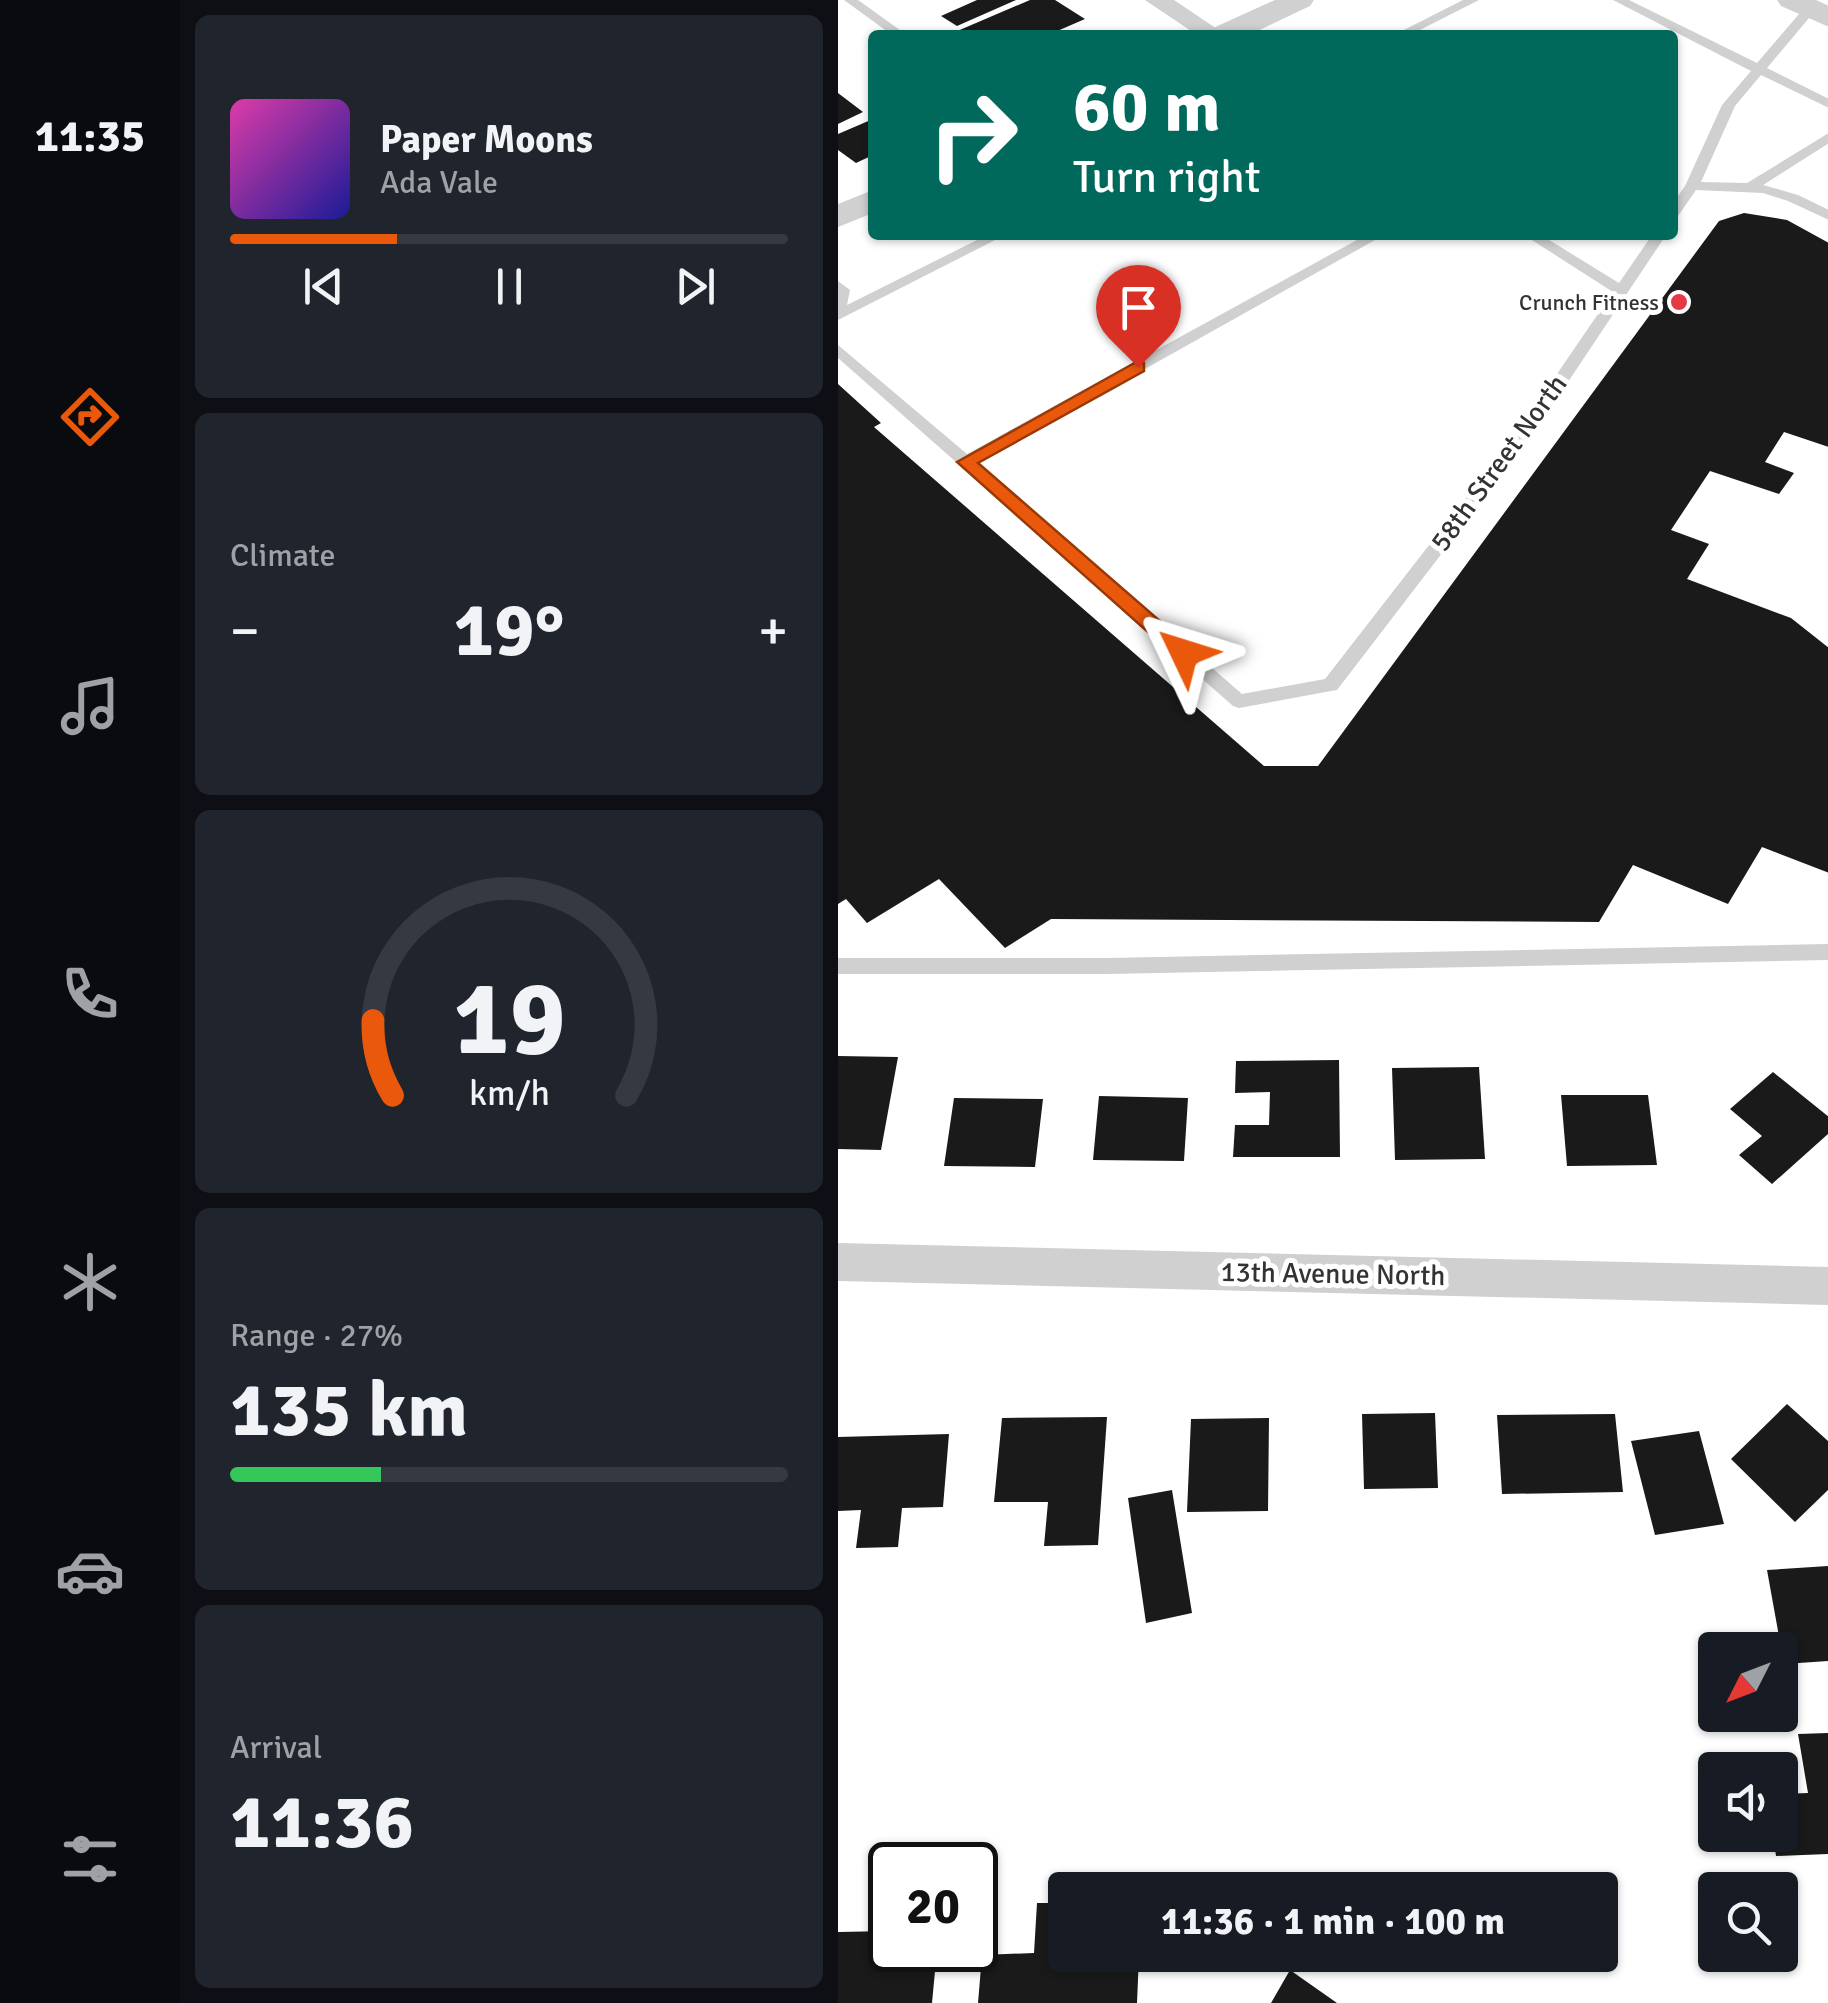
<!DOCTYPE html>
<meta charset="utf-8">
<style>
:root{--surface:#171b24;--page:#20242c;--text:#f1f3f6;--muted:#9ea1a6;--line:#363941;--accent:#ea580c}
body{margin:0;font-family:Signika,sans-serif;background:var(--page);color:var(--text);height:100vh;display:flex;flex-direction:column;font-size:38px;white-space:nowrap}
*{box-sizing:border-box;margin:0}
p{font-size:32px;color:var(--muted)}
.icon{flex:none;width:55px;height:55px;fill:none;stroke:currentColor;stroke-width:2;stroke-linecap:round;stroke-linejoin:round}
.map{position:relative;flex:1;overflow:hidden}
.details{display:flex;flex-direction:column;gap:15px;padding:15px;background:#0d0f14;width:658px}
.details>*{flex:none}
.hud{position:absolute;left:30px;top:30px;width:810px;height:210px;border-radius:10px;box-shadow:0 2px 8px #0004;background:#00695c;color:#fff;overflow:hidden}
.needle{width:65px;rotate:228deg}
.fabs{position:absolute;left:860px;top:1632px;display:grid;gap:20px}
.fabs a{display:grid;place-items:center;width:100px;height:100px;border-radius:10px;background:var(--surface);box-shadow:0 2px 8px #0004;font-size:50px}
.speed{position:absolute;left:30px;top:1842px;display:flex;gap:20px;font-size:50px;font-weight:700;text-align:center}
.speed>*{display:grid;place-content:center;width:130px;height:130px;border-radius:50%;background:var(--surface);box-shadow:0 2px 8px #0004;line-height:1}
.speed .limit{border:5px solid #111;border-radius:15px;background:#fff;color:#111}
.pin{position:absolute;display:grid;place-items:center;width:85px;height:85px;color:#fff;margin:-102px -42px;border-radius:50% 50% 50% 0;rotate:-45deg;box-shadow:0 0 10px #0007}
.pin .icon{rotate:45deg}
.me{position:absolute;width:110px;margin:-55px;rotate:311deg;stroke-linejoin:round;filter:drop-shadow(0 0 8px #0008)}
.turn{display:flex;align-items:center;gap:35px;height:210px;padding:0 40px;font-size:45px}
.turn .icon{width:130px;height:130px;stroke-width:2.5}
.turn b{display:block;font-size:70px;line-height:85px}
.big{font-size:75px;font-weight:800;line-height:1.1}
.details .widget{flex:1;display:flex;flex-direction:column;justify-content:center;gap:15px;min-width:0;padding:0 35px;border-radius:15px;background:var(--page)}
.details .dial{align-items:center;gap:0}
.dial svg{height:260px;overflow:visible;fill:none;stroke:var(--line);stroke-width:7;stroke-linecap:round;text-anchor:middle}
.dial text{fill:var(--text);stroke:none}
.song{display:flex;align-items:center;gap:30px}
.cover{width:120px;height:120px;border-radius:15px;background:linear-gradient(135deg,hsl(320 70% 55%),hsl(240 70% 35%))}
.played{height:10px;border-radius:5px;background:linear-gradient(90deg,var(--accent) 30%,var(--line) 30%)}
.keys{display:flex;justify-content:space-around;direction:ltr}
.heat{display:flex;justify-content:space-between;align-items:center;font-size:55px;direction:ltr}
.charge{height:15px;border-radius:8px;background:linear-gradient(90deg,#34c759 27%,var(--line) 0)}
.trip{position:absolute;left:210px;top:1872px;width:570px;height:100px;border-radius:10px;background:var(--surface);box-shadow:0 2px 8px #0004;font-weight:800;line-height:100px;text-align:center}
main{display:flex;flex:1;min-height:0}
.tabs{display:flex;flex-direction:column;width:180px;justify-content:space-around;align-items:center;background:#090b0e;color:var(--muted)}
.tabs .icon{width:70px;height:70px}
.tabs .current{color:var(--accent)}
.tabs b{font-size:45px;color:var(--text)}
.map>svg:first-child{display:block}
.building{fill:#1a1a1a}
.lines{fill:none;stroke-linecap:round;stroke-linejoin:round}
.service{fill:#d0d0d0;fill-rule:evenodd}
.minor{fill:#d0d0d0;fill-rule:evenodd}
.tertiary{fill:#d0d0d0;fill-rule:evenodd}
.route{fill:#ea580c;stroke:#983908;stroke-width:2.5}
.poi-dot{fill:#e63946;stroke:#fff;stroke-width:4}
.labels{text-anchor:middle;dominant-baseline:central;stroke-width:10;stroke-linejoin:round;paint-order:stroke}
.far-poi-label{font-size:22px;fill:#333;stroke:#fff;text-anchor:end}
.street-label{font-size:28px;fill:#333;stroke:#fff}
</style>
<main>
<nav class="tabs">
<b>11:35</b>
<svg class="icon current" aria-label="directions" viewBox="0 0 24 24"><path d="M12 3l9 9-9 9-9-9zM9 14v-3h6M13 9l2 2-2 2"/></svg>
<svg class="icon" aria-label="music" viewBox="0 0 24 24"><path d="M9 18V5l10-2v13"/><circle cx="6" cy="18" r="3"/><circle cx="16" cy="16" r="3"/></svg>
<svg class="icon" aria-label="phone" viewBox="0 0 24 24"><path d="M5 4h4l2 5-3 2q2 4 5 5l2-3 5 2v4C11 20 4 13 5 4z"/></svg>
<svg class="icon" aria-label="climate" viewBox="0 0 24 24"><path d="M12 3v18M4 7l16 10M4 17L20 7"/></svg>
<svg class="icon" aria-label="car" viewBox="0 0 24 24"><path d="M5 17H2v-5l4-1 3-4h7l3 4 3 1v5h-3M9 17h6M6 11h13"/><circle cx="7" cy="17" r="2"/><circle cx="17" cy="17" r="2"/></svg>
<svg class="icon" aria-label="filters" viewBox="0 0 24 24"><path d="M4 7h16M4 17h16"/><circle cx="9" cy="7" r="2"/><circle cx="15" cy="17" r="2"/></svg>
</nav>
<section class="details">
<div class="widget">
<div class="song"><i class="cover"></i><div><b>Paper Moons</b><p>Ada Vale</p></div></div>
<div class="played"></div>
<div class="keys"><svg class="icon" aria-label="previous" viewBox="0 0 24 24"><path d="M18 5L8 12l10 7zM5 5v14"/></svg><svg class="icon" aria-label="pause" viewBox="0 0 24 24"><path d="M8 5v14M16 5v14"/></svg><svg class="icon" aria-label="next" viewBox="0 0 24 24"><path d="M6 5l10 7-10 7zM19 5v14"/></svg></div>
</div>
<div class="widget"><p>Climate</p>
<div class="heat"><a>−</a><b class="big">19°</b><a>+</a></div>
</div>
<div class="widget dial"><svg viewBox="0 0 100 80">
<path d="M14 69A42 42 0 1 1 86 69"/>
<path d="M14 69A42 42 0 0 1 8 46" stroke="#ea580c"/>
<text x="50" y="56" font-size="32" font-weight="700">19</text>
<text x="50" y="72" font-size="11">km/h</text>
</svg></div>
<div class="widget"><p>Range · 27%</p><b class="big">135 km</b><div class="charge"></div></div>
<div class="widget"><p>Arrival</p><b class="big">11:36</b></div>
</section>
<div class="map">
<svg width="991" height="2003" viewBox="0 0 991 2003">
<rect width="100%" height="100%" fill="#fff"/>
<path class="building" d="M139 0H178L119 26 103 16Z
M192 0H217L247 19 210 35H110Z
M0 93 25 112 0 124Z
M35 119V155L18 163 0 150V134Z
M906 213 949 220 991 243V447L946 432 927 462 956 473 941 494 872 471 833 530 871 544 849 579 953 618 991 648V873L924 847 890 904 795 865 761 922 213 919 167 948 101 879 29 923 8 899 0 904V384L43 423 36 427 426 766H480L881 221Z
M0 1056 60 1057 43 1150 0 1149Z
M501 1060 502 1157H395L397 1125H431L432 1092 397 1093 398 1061Z
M641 1067 647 1159 557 1160 554 1068Z
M935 1072 991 1117V1133L934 1184 901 1155 924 1136 892 1109Z
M723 1095H810L819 1165 729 1166Z
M261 1096 350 1098 346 1161 255 1160Z
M116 1098 205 1099 197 1167 106 1166Z
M949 1404 991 1442V1489L957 1522 893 1459Z
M597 1413 600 1488 526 1489 524 1414Z
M777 1414 785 1492 664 1494 659 1415Z
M269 1417 260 1545 206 1546 210 1502H156L164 1418Z
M431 1418 430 1511 349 1512 353 1419Z
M861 1431 886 1524 817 1535 793 1441Z
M111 1434 105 1507 64 1508 60 1547 18 1548 23 1510 0 1511V1437Z
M334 1490 354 1613 308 1623 290 1498Z
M991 1566V1661L946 1664 929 1570Z
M991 1733V1854L938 1856 935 1835H942V1794L970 1793 960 1734Z
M199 1903H228V1955H301L299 2003H140L144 1955 196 1953Z
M52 1931V1950H99L94 2003H0V1932Z
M452 1970 499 2003H433Z"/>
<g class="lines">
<path class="service" d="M6 0H20L69 35H54Z
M625 0H641L572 35H556Z
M775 0H791L919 63 968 6H976V12L929 68 991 99V108L923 75 897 106 863 182 909 183 991 133V143L925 185 960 195 991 210V220L950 201 925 193 858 190 840 216 835 217V203L847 186 884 105 913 71Z
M149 235H167L0 320V281L12 290 9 305Z
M528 235H546L139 463 404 694 487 679 682 428 775 292 686 235H703L781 283 814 235H828L694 436 499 690 493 691 401 708 395 706 0 358V345L129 454Z
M991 944V960L269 974H0V958H269Z"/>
<path class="minor" d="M307 0H336L388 35H359Z
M0 1243 991 1267V1305L0 1281Z"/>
<path class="tertiary" d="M437 0H476L472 6 411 35H371L375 28Z
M939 0H978L991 6V27L943 6Z
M35 190V213L0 227V204Z"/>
</g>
<path class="route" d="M300 361 306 363V371L140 463 353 648 356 653 346 660 339 658 119 462Z"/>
<circle class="poi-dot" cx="841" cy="302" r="10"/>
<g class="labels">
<g class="far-poi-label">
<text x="821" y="302">Crunch Fitness</text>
</g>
<g class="street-label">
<text transform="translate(661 463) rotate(-54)">58th Street North</text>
<text transform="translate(495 1274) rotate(1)">13th Avenue North</text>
</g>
</g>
</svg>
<div class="fabs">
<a><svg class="needle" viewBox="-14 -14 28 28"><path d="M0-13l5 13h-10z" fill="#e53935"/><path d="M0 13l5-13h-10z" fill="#9ea1a6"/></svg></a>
<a><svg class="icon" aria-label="sound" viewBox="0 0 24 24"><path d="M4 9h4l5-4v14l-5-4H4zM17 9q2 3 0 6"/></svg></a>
<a><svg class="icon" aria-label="search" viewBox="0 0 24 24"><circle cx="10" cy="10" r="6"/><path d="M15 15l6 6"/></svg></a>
</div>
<div class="speed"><div class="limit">20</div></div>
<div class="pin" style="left:300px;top:367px;background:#d93025"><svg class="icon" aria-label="arrive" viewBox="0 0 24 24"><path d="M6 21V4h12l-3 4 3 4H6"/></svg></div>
<svg class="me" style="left:346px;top:653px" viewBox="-20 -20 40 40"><path d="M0-17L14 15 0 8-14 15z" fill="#ea580c" stroke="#fff" stroke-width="4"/></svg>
<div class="trip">11:36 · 1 min · 100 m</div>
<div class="hud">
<div class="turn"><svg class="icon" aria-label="right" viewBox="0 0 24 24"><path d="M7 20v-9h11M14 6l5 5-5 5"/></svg><div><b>60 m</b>Turn right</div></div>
</div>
</div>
</main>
